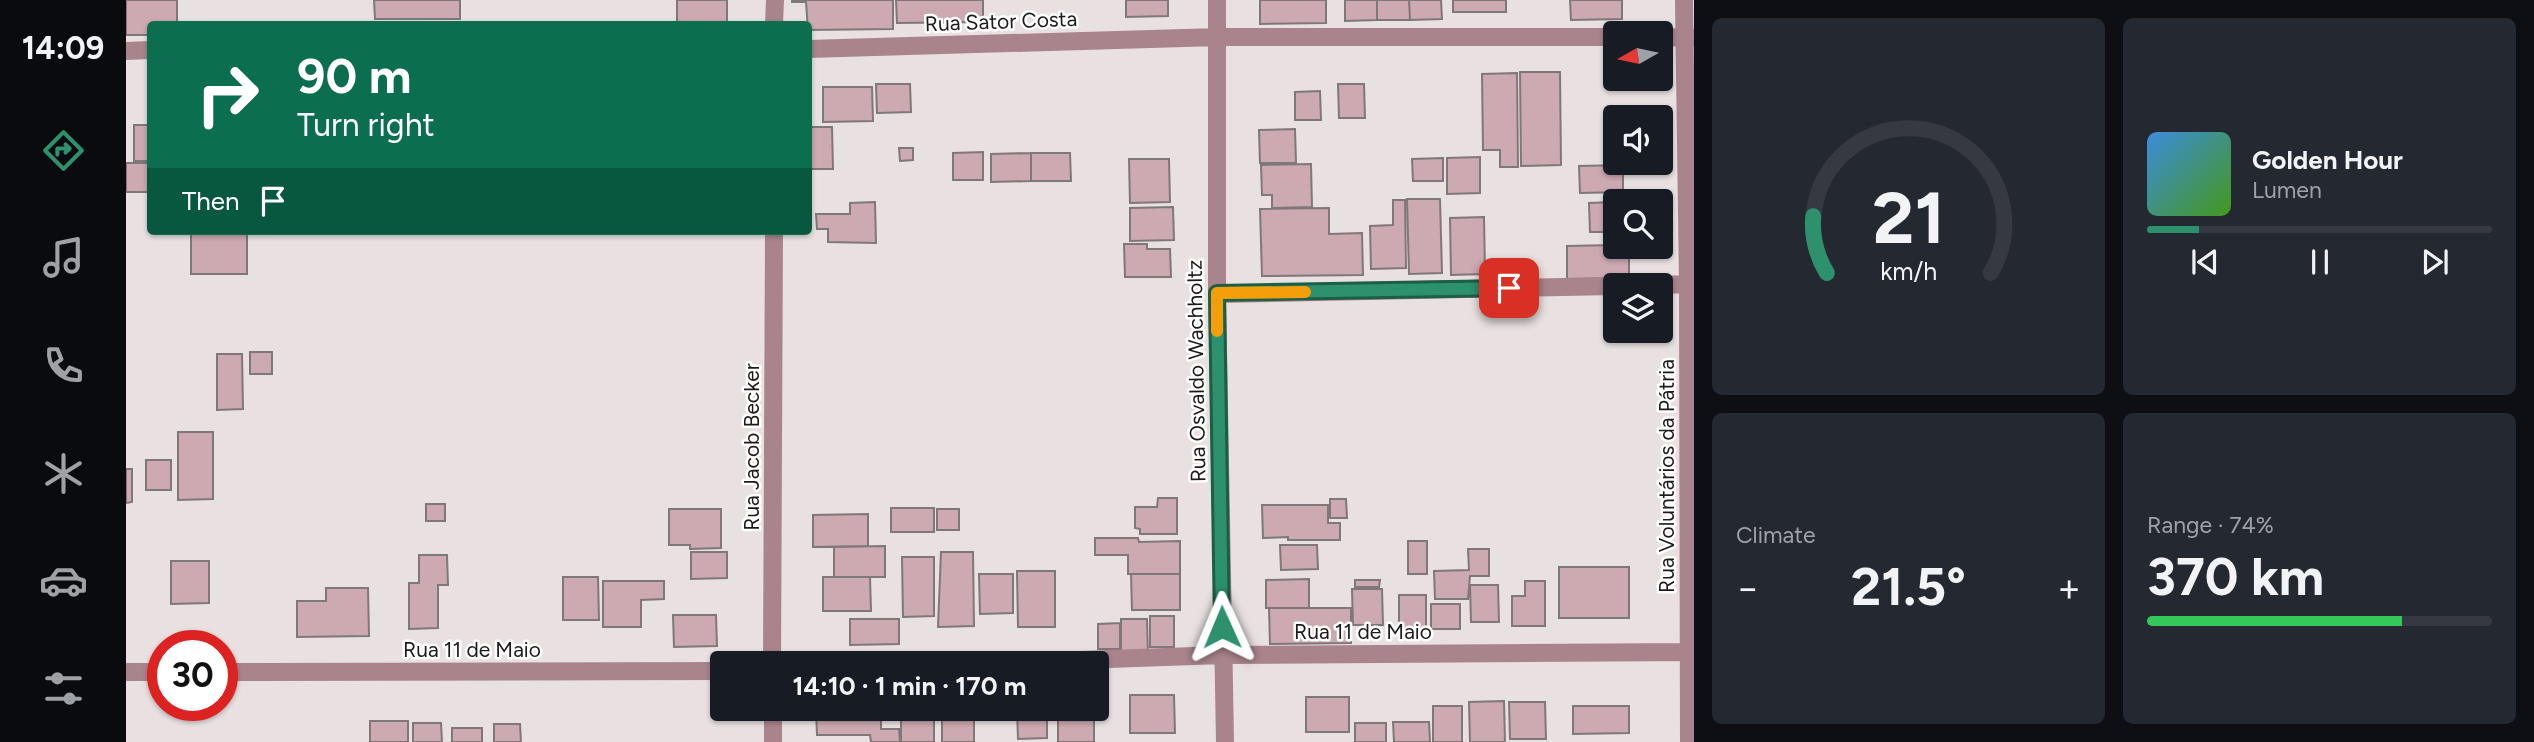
<!DOCTYPE html>
<meta charset="utf-8">
<style>
:root{--surface:#171b24;--page:#242831;--text:#f1f3f6;--muted:#9ea1a6;--line:#363941;--accent:#2c916c}
body{margin:0;font-family:Figtree,sans-serif;background:var(--page);color:var(--text);height:100vh;display:flex;flex-direction:column;font-size:26px;white-space:nowrap}
*{box-sizing:border-box;margin:0}
p{font-size:23px;color:var(--muted)}
.icon{flex:none;width:38px;height:38px;fill:none;stroke:currentColor;stroke-width:2;stroke-linecap:round;stroke-linejoin:round}
.map{position:relative;flex:1;overflow:hidden}
.panel{display:flex;flex-direction:column;gap:18px;padding:18px;background:#0d0f14;width:840px}
.panel>*{flex:none}
.top-card{position:absolute;left:21px;top:21px;width:665px;height:214px;border-radius:7px;box-shadow:0 2px 5px #0004;background:#0b6e4f;color:#fff;overflow:hidden}
.needle{width:46px;rotate:261deg}
.buttons{position:absolute;left:1477px;top:21px;display:grid;gap:14px}
.buttons a{display:grid;place-items:center;width:70px;height:70px;border-radius:7px;background:var(--surface);box-shadow:0 2px 5px #0004;font-size:35px}
.speed{position:absolute;left:21px;top:630px;display:flex;gap:14px;font-size:35px;font-weight:700;text-align:center}
.speed>*{display:grid;place-content:center;width:91px;height:91px;border-radius:50%;background:var(--surface);box-shadow:0 2px 5px #0004;line-height:1}
.speed .limit{border:10px solid #d22;background:#fff;color:#111}
.pin{position:absolute;display:grid;place-items:center;width:60px;height:60px;color:#fff;margin:-30px;border-radius:14px;box-shadow:0 4px 10px #0006}
.me{position:absolute;width:77px;margin:-38px;rotate:359deg;stroke-linejoin:round;filter:drop-shadow(0 0 5px #0008)}
.turn{display:flex;align-items:center;gap:24px;height:147px;padding:0 35px;font-size:32px}
.turn .icon{width:91px;height:91px;stroke-width:2.5}
.turn b{display:block;font-size:49px;line-height:60px}
.then{display:flex;align-items:center;height:66px;padding:0 35px;background:#0003;gap:14px;font-size:26px}
.big{font-size:52px;font-weight:700;line-height:1.1}
.panel .widget{flex:1;display:flex;flex-direction:column;justify-content:center;gap:10px;min-width:0;padding:0 24px;border-radius:10px;background:var(--page)}
.panel .dial{align-items:center;gap:0}
.dial svg{height:182px;overflow:visible;fill:none;stroke:var(--line);stroke-width:7;stroke-linecap:round;text-anchor:middle}
.dial text{fill:var(--text);stroke:none}
.song{display:flex;align-items:center;gap:21px}
.cover{width:84px;height:84px;border-radius:10px;background:linear-gradient(135deg,hsl(210 70% 55%),hsl(100 70% 35%))}
.played{height:7px;border-radius:4px;background:linear-gradient(90deg,var(--accent) 15%,var(--line) 15%)}
.keys{display:flex;justify-content:space-around;direction:ltr}
.heat{display:flex;justify-content:space-between;align-items:center;font-size:38px;direction:ltr}
.charge{height:10px;border-radius:5px;background:linear-gradient(90deg,#34c759 74%,var(--line) 0)}
.panel .tiles{flex:1;display:grid;gap:18px;grid-template-columns:repeat(2,1fr)}
.trip{position:absolute;left:584px;top:651px;width:399px;height:70px;border-radius:7px;background:var(--surface);box-shadow:0 2px 5px #0004;font-weight:700;line-height:70px;text-align:center}
main{display:flex;flex:1;min-height:0}
.tab-bar{display:flex;flex-direction:column;width:126px;justify-content:space-around;align-items:center;background:#090b0e;color:var(--muted)}
.tab-bar .icon{width:49px;height:49px}
.tab-bar .selected{color:var(--accent)}
.tab-bar b{font-size:32px;color:var(--text)}
.map>svg:first-child{display:block}
.building{fill:#cda9b1;stroke:#7f787a;stroke-width:2}
.lines{fill:none;stroke-linecap:round;stroke-linejoin:round}
.minor{stroke:#a9848c;stroke-width:18}
.route-casing{stroke:#1d5e46;stroke-width:18}
.route{stroke:#2c916c;stroke-width:12}
.slow{stroke:#f59e0b;stroke-width:12}
.labels{text-anchor:middle;dominant-baseline:central;stroke-width:5;stroke-linejoin:round;paint-order:stroke}
.street-label{font-size:21px;fill:#1d1a1b;stroke:#fff}
</style>
<main>
<nav class="tab-bar">
<b>14:09</b>
<svg class="icon selected" aria-label="directions" viewBox="0 0 24 24"><path d="M12 3l9 9-9 9-9-9zM9 14v-3h6M13 9l2 2-2 2"/></svg>
<svg class="icon" aria-label="music" viewBox="0 0 24 24"><path d="M9 18V5l10-2v13"/><circle cx="6" cy="18" r="3"/><circle cx="16" cy="16" r="3"/></svg>
<svg class="icon" aria-label="phone" viewBox="0 0 24 24"><path d="M5 4h4l2 5-3 2q2 4 5 5l2-3 5 2v4C11 20 4 13 5 4z"/></svg>
<svg class="icon" aria-label="climate" viewBox="0 0 24 24"><path d="M12 3v18M4 7l16 10M4 17L20 7"/></svg>
<svg class="icon" aria-label="car" viewBox="0 0 24 24"><path d="M5 17H2v-5l4-1 3-4h7l3 4 3 1v5h-3M9 17h6M6 11h13"/><circle cx="7" cy="17" r="2"/><circle cx="17" cy="17" r="2"/></svg>
<svg class="icon" aria-label="filters" viewBox="0 0 24 24"><path d="M4 7h16M4 17h16"/><circle cx="9" cy="7" r="2"/><circle cx="15" cy="17" r="2"/></svg>
</nav>
<div class="map">
<svg width="1568" height="742" viewBox="0 0 1568 742">
<rect width="100%" height="100%" fill="#e8e0e1"/>
<path class="building" d="M0 0H51V24H24V35H0Z
M248 0H334V19H249Z
M551 0H601V22H551Z
M666 0H767V29L682 30 680 2H666Z
M770 0H857V22L771 23Z
M1000 0H1042V16L1000 17Z
M1134 0H1200V23L1134 24Z
M1219 0H1251V20L1219 21Z
M1251 0H1283L1284 20H1251Z
M1283 0H1315L1316 19 1284 20Z
M1327 0H1380V12H1327Z
M1444 0H1496V19L1445 20Z
M1394 72H1434L1435 165 1395 166Z
M1391 73 1392 167H1374V150H1357L1356 74Z
M750 84H784L785 112 751 113Z
M1212 84H1238L1239 118H1213Z
M697 87H746L747 121 697 122Z
M1194 91 1195 120H1169V92Z
M8 125H24V161H8Z
M682 127H706L707 169H682Z
M1169 129 1170 163H1134L1133 130Z
M773 148H787V160L774 161Z
M857 152V180H827V153Z
M905 153V181L865 182V154Z
M905 153H944L945 181H905Z
M1354 157V193L1321 194V158Z
M1317 158V181H1287L1286 159Z
M1003 159H1043L1044 202 1004 203Z
M0 163H24V192H0Z
M1185 164 1186 207 1146 208V195H1136L1135 165Z
M1497 165V192L1454 193 1453 166Z
M1281 199H1314L1316 273 1283 274Z
M1267 200H1279L1280 268 1245 269 1244 226 1267 225Z
M749 202 750 243 702 242V229H691L690 214H724V203Z
M1489 202V232H1464L1463 203Z
M1047 207 1048 240 1004 241V208Z
M1203 208V234L1236 233 1237 275 1136 276 1134 209Z
M1358 217 1359 274 1325 275 1324 218Z
M65 231H121V274H65Z
M998 244H1021V249H1044L1045 277H999Z
M1489 245 1503 247V278L1441 279V246Z
M124 352H146V374H124Z
M91 354H116L117 409 91 410Z
M52 432H87V499L52 500Z
M20 460H45V490H20Z
M0 469H6V502L0 503Z
M1032 498H1051V534H1014V529L1009 528V507H1031Z
M1204 499H1220L1221 518H1204Z
M300 504H319V521H300Z
M1136 505H1202V523H1214V540H1162V537L1137 538Z
M765 508H808V532H765Z
M543 509H595V548L564 549V545H543Z
M811 509H833V530H811Z
M742 514V546L687 547V515Z
M969 538H1012L1013 542 1054 541V574H1002V555H969Z
M1282 541H1301V574H1282Z
M1154 545H1191L1192 569 1155 570Z
M759 546V577H708V547Z
M1342 549H1363V576H1344L1342 599H1309L1308 571 1343 570Z
M565 552H601V578L565 579Z
M815 552H847L848 626 812 627Z
M293 555H321L322 585H312V628L283 629V583H293Z
M776 557H808V616L777 617Z
M45 561H83V603L45 604Z
M1433 567H1503V618H1433Z
M891 571H929V627H892Z
M853 574H887V613L854 614Z
M1005 574H1054V610H1006Z
M437 577H472L473 620H437Z
M697 577H744L745 611H697Z
M1183 579V608H1140V580Z
M1229 580H1254L1253 587H1229Z
M477 581H538V599L515 600V627H477Z
M1399 581H1419V626H1386V596H1399Z
M1344 585H1372L1373 622H1345Z
M200 588H242L243 636 171 637V601H200Z
M1226 589H1256L1257 625H1227Z
M1273 595H1300V628H1273Z
M1305 604H1334V629H1305Z
M1143 608H1225V643L1144 644Z
M547 615H590L591 646 548 647Z
M1024 616H1048V647H1024Z
M724 619H773V644L724 645Z
M995 619H1021L1022 656H995Z
M994 623V649H972V624Z
M1004 695H1048L1049 733H1004Z
M1180 697H1223V732H1180Z
M1378 701 1379 742H1344L1343 702Z
M1383 702H1419L1420 739H1384Z
M1307 706H1336V742H1307Z
M1447 706H1503V733L1447 734Z
M690 709H755V729H773L774 742H745L744 735H691Z
M775 709H808V742H775Z
M848 710V742H816V711Z
M891 710H921V738L892 739Z
M932 720H968V742H932Z
M244 721H282V742H244Z
M1267 722H1303L1304 742H1268Z
M287 723H315L316 742H287Z
M1229 723H1260V742H1229Z
M368 724H394L395 742H368Z
M326 728H356V742H326Z"/>
<g class="lines">
<path class="minor" d="M1091 0V294L1099 742
M1558 0 1562 284 1563 742
M648 24 649 0
M1535 37 1568 38
M682 49 1092 37H1489
M0 51 24 50
M1521 285 1568 284
M1091 294 1489 286
M646 663 648 231
M865 663 1096 655 1568 652
M0 672H37
M96 672 597 671
M647 709V742"/>
</g>
<g class="lines">
<defs>
<path id="route" d="M1096 627 1091 293 1383 288"/>
</defs>
<use href="#route" class="route-casing"/>
<use href="#route" class="route"/>
<path class="slow" d="M1091 331V293L1179 292"/>
</g>
<g class="labels">
<g class="street-label">
<text transform="translate(875 21) rotate(-2)">Rua Sator Costa</text>
<text transform="translate(1070 371) rotate(-91)">Rua Osvaldo Wachholtz</text>
<text transform="translate(625 447) rotate(-90)">Rua Jacob Becker</text>
<text transform="translate(1540 476) rotate(-90)">Rua Voluntários da Pátria</text>
<text x="1237" y="631">Rua 11 de Maio</text>
<text x="346" y="649">Rua 11 de Maio</text>
</g>
</g>
</svg>
<div class="buttons">
<a><svg class="needle" viewBox="-14 -14 28 28"><path d="M0-13l5 13h-10z" fill="#e53935"/><path d="M0 13l5-13h-10z" fill="#9ea1a6"/></svg></a>
<a><svg class="icon" aria-label="sound" viewBox="0 0 24 24"><path d="M4 9h4l5-4v14l-5-4H4zM17 9q2 3 0 6"/></svg></a>
<a><svg class="icon" aria-label="search" viewBox="0 0 24 24"><circle cx="10" cy="10" r="6"/><path d="M15 15l6 6"/></svg></a>
<a><svg class="icon" aria-label="layers" viewBox="0 0 24 24"><path d="M12 4l9 5-9 5-9-5zM3 14l9 5 9-5"/></svg></a>
</div>
<div class="speed"><div class="limit">30</div></div>
<div class="pin" style="left:1383px;top:288px;background:#d93025"><svg class="icon" aria-label="arrive" viewBox="0 0 24 24"><path d="M6 21V4h12l-3 4 3 4H6"/></svg></div>
<svg class="me" style="left:1096px;top:627px" viewBox="-20 -20 40 40"><path d="M0-17L14 15 0 8-14 15z" fill="#2c916c" stroke="#fff" stroke-width="4"/></svg>
<div class="trip">14:10 · 1 min · 170 m</div>
<div class="top-card">
<div class="turn"><svg class="icon" aria-label="right" viewBox="0 0 24 24"><path d="M7 20v-9h11M14 6l5 5-5 5"/></svg><div><b>90 m</b>Turn right</div></div>
<div class="then">Then<svg class="icon" aria-label="arrive" viewBox="0 0 24 24"><path d="M6 21V4h12l-3 4 3 4H6"/></svg></div>
</div>
</div>
<section class="panel">
<div class="tiles">
<div class="widget dial"><svg viewBox="0 0 100 80">
<path d="M14 69A42 42 0 1 1 86 69"/>
<path d="M14 69A42 42 0 0 1 8 44" stroke="#2c916c"/>
<text x="50" y="56" font-size="32" font-weight="700">21</text>
<text x="50" y="72" font-size="11">km/h</text>
</svg></div>
<div class="widget">
<div class="song"><i class="cover"></i><div><b>Golden Hour</b><p>Lumen</p></div></div>
<div class="played"></div>
<div class="keys"><svg class="icon" aria-label="previous" viewBox="0 0 24 24"><path d="M18 5L8 12l10 7zM5 5v14"/></svg><svg class="icon" aria-label="pause" viewBox="0 0 24 24"><path d="M8 5v14M16 5v14"/></svg><svg class="icon" aria-label="next" viewBox="0 0 24 24"><path d="M6 5l10 7-10 7zM19 5v14"/></svg></div>
</div>
<div class="widget"><p>Climate</p>
<div class="heat"><a>−</a><b class="big">21.5°</b><a>+</a></div>
</div>
<div class="widget"><p>Range · 74%</p><b class="big">370 km</b><div class="charge"></div></div>
</div>
</section>
</main>
